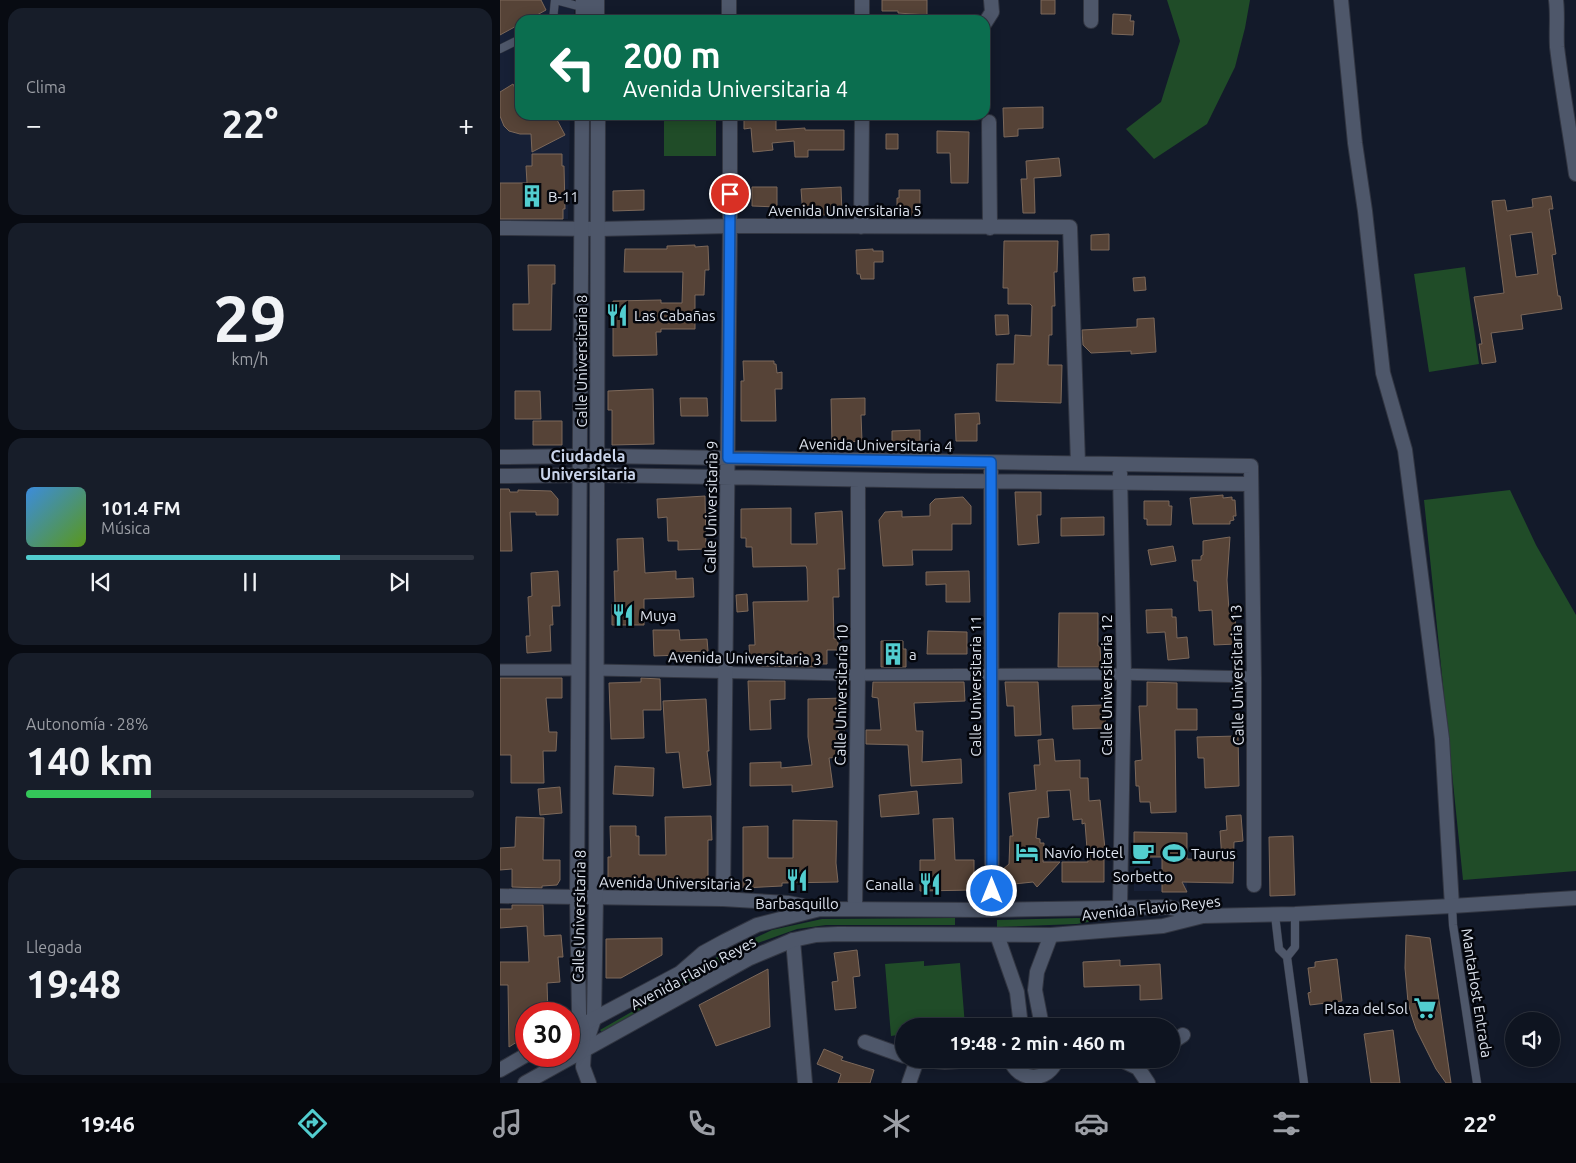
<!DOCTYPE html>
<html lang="es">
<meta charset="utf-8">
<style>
:root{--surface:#0e1420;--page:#171d29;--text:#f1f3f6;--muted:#9b9ea5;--line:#2e333e;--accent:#52cdcf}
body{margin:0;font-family:Ubuntu,sans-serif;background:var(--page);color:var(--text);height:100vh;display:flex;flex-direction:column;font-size:19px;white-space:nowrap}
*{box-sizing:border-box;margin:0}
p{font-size:16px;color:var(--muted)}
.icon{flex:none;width:28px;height:28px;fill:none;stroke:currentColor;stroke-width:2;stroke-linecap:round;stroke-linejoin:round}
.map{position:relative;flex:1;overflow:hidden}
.details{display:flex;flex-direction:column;gap:8px;padding:8px;background:#080b12;width:500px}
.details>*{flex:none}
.banner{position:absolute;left:15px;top:15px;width:475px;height:105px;border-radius:15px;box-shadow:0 2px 12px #0003,0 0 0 1px var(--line);background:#0b6e4f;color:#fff;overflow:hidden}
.buttons{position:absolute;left:1005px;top:1012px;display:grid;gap:10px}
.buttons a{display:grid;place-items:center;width:55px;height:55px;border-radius:50%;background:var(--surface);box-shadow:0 2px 12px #0003,0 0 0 1px var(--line);font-size:25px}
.speed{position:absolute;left:15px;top:1002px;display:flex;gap:10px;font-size:25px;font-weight:700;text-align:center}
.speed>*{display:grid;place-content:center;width:65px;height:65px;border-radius:50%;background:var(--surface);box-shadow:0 2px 12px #0003,0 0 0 1px var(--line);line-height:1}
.speed .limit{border:8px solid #d22;background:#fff;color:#111}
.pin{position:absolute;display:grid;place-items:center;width:42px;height:42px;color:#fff;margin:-21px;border:2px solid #fff;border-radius:50%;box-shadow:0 1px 5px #0007}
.me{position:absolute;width:55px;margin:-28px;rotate:0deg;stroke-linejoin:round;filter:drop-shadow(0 0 4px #0008)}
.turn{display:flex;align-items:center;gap:18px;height:105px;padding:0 25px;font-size:22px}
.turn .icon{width:65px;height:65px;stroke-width:2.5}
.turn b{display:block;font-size:35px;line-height:42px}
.big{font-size:38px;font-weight:600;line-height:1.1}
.details .widget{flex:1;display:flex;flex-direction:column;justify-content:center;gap:8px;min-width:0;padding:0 18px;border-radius:15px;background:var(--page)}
.details .dial{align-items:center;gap:0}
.dial b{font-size:65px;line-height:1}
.song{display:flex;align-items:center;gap:15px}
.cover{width:60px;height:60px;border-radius:8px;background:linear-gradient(135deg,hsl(210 70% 55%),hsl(90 70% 35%))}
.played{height:5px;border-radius:2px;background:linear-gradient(90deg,var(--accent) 70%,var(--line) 70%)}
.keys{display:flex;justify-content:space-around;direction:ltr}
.heat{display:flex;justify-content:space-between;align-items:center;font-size:28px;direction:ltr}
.charge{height:8px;border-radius:4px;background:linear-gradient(90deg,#34c759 28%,var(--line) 0)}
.trip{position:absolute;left:395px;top:1018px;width:285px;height:50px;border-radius:25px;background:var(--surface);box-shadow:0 2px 12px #0003,0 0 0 1px var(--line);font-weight:600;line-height:50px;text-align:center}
.menu{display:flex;height:80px;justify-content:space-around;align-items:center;background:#06080d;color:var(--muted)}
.menu .icon{width:35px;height:35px}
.menu .selected{color:var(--accent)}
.menu b{font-size:22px;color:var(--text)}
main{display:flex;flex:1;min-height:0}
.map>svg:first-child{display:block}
.built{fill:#172036}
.green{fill:#204c28}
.building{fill:#564337;stroke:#7c685a;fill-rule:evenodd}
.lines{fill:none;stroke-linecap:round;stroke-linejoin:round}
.service-casing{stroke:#323642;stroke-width:9}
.pedestrian-casing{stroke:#323642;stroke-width:13}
.minor-casing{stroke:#323642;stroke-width:16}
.tertiary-casing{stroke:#323642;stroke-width:16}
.secondary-casing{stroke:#323642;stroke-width:16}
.service{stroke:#4e576a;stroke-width:8}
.pedestrian{stroke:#4e576a;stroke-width:11}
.minor{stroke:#4e576a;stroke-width:14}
.tertiary{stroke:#4e576a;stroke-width:14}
.secondary{stroke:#4e576a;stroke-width:14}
.route-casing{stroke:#114b97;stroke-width:12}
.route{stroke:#1a73e8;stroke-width:9}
.labels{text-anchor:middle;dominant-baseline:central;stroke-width:5;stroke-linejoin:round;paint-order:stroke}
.poi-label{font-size:15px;fill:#dce2ed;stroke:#04060c;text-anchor:start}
.street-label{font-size:15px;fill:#dce2ed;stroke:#04060c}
.neighbourhood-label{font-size:16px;font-weight:bold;fill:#c9d4ea;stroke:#04060c}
</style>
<main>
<section class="details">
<div class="widget"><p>Clima</p>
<div class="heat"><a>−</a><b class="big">22°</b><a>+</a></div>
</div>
<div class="widget dial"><b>29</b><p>km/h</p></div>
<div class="widget">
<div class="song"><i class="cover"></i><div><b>101.4 FM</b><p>Música</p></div></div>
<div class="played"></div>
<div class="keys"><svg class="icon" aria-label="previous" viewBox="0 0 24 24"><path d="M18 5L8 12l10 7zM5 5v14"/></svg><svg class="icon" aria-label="pause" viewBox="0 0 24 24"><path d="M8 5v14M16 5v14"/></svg><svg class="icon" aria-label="next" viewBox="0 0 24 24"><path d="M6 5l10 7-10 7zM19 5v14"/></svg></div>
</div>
<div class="widget"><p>Autonomía · 28%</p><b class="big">140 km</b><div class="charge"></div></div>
<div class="widget"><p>Llegada</p><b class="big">19:48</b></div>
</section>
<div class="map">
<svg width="1076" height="1083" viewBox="0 0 1076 1083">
<rect width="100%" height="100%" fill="#131a2a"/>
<path class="built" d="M0 0H74V20H20V115H70L68 219 0 220Z
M634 832 687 833V891H634Z"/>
<path class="green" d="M667 0H750L745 28 735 67 707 124 654 159 626 129 661 102 680 41Z
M164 115H216V156H164Z
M965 267 979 364 929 372 914 274Z
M1010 490 1036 545 1076 615V871L963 880 924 500Z
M455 918V925H326L297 929 249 946 222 960 202 974 102 1032 100 1030 182 983 221 954 272 930 322 919Z
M577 918 605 919 577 924 497 927V920Z
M424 961V966L460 963 465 1026H404V1034L391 1036 385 964Z"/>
<path class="building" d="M0 0H41L46 10 28 20H20V24L0 35Z
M382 0H427V15L398 13V11H382Z
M541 0H555V14H541Z
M613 14 631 15 630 21H634L633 35 612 34Z
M13 84 20 98V115H51L54 119 56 118 65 135 32 152 31 134H20L9 131 4 126 0 116V92Z
M543 107V128L518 129V136L504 137 503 108Z
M244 115H276V130L305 128V130H344V150H308V157H295L294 141 272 143 273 150 253 152 251 128 244 129Z
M437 131 469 132 468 183H451L450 153H437Z
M386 134H398V149H386Z
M32 154H62V166H64L65 209H63V219H0V183H27L26 166H32Z
M559 158 561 176 534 178 535 213H523L521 179H527L526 161Z
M252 187H277V207L252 206Z
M341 187 342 214 303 216 301 189Z
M144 190V210L113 211V191Z
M399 190H420V215H397V198H399Z
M1051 196 1053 209H1049L1056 254 1052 255 1058 296H1060L1062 309 1021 315 1023 329 991 333 996 362 982 364 979 344H982L974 297 1004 293 992 201 1005 200 1007 211 1033 207 1032 199ZM1032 232 1038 274 1016 277 1010 235Z
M609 234V250H591V235Z
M504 241H558L557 272H554L555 306H552V335H549L548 365H562L561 403 496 401 497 364H514L515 335 531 336 532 306 530 304H508V288H503Z
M195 245V247L208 246 209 270H205L204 295H195V329H161V332H156L157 355 113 356V301L161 300V303H182L183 272H124L125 249H167V246Z
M373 249V251H383V262H374V279H361L360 274H357L356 250Z
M28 265H55V284H52L51 330H13V304H29Z
M645 277 646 290 634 291 633 278Z
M495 315H508L509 334 496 335Z
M654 318 656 352 631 354V351L591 353 583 345 582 330 637 327V319Z
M243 361H274V364H276L277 373 282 372V389H275L276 421H241V381H244Z
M153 389 154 444 112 445V410H108V391Z
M15 391H40L41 419H15Z
M180 398H207L208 416H181Z
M365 398V415H361L362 441 332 443 331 399Z
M479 413 480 424H477V441H456L455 414Z
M33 421H62V445H33Z
M420 430V450H392V431Z
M0 489H9L10 492H18V490L51 491 58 499V515H36V512H10L12 551H0Z
M515 492H541V515H537L539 543 518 545Z
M723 495V498L732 497V500H735L736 516H733L734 520 730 521V524H693L690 498Z
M205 496 206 549 178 550V541H168L167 517 158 518 157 499Z
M463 497 471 506V524H452V550H412L413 565 383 566 379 520 385 512 402 511V517L430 516V504L435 499Z
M644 501H669V506H672L671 525H647V519H644Z
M291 508V544H317L315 513 342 511 345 569H338L339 597H333L334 639H338V650H327V664H316V667L258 666 250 659 249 645H255L253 602 308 601 307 569 306 566 253 567 252 547H246V538H241V509Z
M604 517V535L561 536V518Z
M730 537 727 580 729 611H735L736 644 714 645 712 610 699 611 697 581H694L692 560H701V556L703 555V541Z
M143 538 145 573 176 571V579L193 578 194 597 144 599V625H112V604H115L114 571H118L117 539Z
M673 546 676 561 651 565 648 550Z
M58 571 60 606H52L53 625H50L51 651 27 653 26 636H30L28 597 32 596 31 573Z
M469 571 470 602H446V584L426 585V572Z
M247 594 248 611 237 612 236 595Z
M672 609V617H676L677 638 687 637 689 658 668 660 665 632 647 633 646 610Z
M559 613H598V646H600L601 667H558Z
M153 630H179L180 640 207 639 208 651 180 652V655L154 656Z
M428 631 467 632V654H427Z
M381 641H403V649H406V667H381Z
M0 678H62V698H46L49 732H57L56 751H43L44 783H11V755H0Z
M141 678 160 679 161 710H143L144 738 111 739 109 683 141 682Z
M248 681H285V699L270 700 271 729 250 730Z
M373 682H464L465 701 414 703 416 731H423L422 762 461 759 462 783 411 786 408 745 366 744V730H381L378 698 372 697Z
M505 682H538L541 735 515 736 514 706H507Z
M647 682 677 683V709H697V730H675L676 812 651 813 650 802H640L639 786H636L635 761 642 760 639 706H647Z
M344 698 345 730H338L340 745 337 746 339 757 329 758 333 787 292 792V785L250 786V763L281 762V768L312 765 308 737V699Z
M206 699 209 751H207L211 785 183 788 179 752 166 753 163 701Z
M604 705 606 728 573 729 572 706Z
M738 736 739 786 705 788 704 758H698L697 737Z
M553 739 555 761 580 760V778H588L589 801 600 800 605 849H604V882H562V862H588L585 823 582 824V819L573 820 570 790 547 791 549 817 538 818 536 838 540 839V843H544L543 862H560L537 887 533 882 514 884 511 880 505 881 501 875 502 870 509 864 510 836H513L509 793 536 790 534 765H540L538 740Z
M115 766 154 768 153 796 113 794Z
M60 787 62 813 40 815 38 789Z
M417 791 419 814 381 817 379 795Z
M741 815 743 841 734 842 733 883 682 882 687 892H662V857H634V832L687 833V859L722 860 720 831 727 830 726 816Z
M211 816 212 840H208V881L156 882V880L108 881V857H111L110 826H136V836H139V855H166L165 817Z
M16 817 44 818 43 860H60V880L57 885 42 886V888L12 887V869L0 870V848L15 847Z
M453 818 455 860H474V890L420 891V860H435L433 819Z
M293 820 337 821 336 863 338 882 282 883V886L243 888V827L268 826V858H293Z
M793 836 795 895 770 896 769 837Z
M12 905H43L44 936 61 935 63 957H58L60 982 47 983 48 1014H26V1019H21L23 1038 9 1047 8 985H0V962H29L27 926 0 928V909H12Z
M906 935 930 938 951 1083H946L936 1069 916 1029 911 1014 908 1002 905 968Z
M162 938V955L121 978H106V939Z
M357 950 360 976 353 977 356 1008 335 1010 332 982 338 981 334 953Z
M837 959 842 1001 810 1005 808 993 811 992 808 968 815 967V962Z
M620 960V966L660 964 662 999 640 1000V985L584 987 583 962Z
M268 969 270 1027 216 1046 199 1005Z
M893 1030 900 1083H871L864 1034Z
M324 1049 343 1057 341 1060 374 1070 370 1083H338L341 1074 317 1064Z"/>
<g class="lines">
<defs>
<path id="service" d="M55 0 85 8
M53 20 55 0
M0 49 20 39
M952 906 953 925 977 1083
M775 915 779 949 787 957 804 1083
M787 957 795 947V914"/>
<path id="pedestrian" d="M0 670H79
M96 670 348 675 614 674 754 677"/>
<path id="minor" d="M362 0V20
M1056 0C1058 15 1056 31 1057 47 1062 89 1070 132 1076 174
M229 20V0
M591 21V0
M485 23 492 12 491 0
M489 122 490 228
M361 227 362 115
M0 228 98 229 230 226 570 227 578 463
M98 456 751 466 754 677V885
M491 471 492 910
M620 473 624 674 620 907
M97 475C315 480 532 482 750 484
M0 896 223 899 288 903 320 909
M223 899 230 226V115
M355 909 358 675V480
M497 935 517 992 521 1026
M293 940 305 1083
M542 1026 535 990 537 972 551 935
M365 1042 404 1056
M671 1043 683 1035
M84 1050 83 1067 89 1083
M413 1059 445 1062 489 1059
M510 1059C518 1083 549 1083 557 1059
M619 1059 638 1068 648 1083
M638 1068 650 1059
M409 1083 417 1060"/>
<path id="tertiary" d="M97 0V20
M841 0 855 143 865 211 883 373 905 450 942 739 952 906
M83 20V0
M0 457 87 456
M0 476 87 475
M81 1037 79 1013 77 897 82 115
M84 1050 94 1019 96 897 98 115"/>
<path id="secondary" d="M69 1032 180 973 203 953 225 941 257 925 320 909 492 910 668 907 702 916
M0 1070 26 1055
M25 1083 250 958 293 940 316 935 338 934 551 935 663 926 703 916 795 914 952 906 1076 898"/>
</defs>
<use href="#service" class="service-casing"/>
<use href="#pedestrian" class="pedestrian-casing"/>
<use href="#minor" class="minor-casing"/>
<use href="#tertiary" class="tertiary-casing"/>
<use href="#secondary" class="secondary-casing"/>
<use href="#service" class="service"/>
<use href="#pedestrian" class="pedestrian"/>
<use href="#minor" class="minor"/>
<use href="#tertiary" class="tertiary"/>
<use href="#secondary" class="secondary"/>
</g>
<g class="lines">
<defs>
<path id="route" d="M230 194 228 458 491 462 492 891"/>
</defs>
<use href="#route" class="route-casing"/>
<use href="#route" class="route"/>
</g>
<defs>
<symbol id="building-bare" viewBox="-9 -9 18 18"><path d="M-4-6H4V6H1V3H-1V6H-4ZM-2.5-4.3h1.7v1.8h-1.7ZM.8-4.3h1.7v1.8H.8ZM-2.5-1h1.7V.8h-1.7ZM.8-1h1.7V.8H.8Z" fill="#52cdcf" stroke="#04060c" stroke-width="2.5" paint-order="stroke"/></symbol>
<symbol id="restaurant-bare" viewBox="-9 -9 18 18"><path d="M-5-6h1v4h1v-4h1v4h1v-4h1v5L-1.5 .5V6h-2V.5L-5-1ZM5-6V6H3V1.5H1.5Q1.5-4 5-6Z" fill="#52cdcf" stroke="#04060c" stroke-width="2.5" paint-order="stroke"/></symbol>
<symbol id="hotel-bare" viewBox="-9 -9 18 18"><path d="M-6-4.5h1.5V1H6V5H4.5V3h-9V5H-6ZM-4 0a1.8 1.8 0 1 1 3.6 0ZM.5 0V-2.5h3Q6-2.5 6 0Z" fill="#52cdcf" stroke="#04060c" stroke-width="2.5" paint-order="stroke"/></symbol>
<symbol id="cafe-bare" viewBox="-9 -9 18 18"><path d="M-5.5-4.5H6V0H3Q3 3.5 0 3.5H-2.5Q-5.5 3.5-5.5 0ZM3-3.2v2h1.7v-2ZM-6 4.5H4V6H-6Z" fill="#52cdcf" stroke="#04060c" stroke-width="2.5" paint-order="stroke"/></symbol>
<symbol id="stadium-bare" viewBox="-9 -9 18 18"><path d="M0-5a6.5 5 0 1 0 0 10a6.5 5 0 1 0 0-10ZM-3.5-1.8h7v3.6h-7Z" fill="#52cdcf" stroke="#04060c" stroke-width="2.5" paint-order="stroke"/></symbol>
<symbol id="supermarket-bare" viewBox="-9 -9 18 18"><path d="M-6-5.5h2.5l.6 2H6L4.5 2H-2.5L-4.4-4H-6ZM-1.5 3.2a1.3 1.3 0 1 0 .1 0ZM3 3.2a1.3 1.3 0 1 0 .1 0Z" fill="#52cdcf" stroke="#04060c" stroke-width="2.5" paint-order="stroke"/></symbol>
</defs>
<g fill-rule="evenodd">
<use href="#building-bare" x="16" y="180" width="32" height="32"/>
<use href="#restaurant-bare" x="101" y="299" width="32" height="32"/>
<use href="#restaurant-bare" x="107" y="599" width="32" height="32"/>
<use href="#building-bare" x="377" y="638" width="32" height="32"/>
<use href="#hotel-bare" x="511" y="836" width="32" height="32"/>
<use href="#cafe-bare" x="627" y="837" width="32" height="32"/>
<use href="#stadium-bare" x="658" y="837" width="32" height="32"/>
<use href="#restaurant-bare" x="281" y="864" width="32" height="32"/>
<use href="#restaurant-bare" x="414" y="868" width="32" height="32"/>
<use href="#supermarket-bare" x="909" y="992" width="32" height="32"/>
</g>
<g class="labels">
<g class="poi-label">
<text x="48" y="196">B-11</text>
<text x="134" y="315">Las Cabañas</text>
<text x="140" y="615">Muya</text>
<text x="409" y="654">a</text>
<text x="544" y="852">Navío Hotel</text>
<text x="691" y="853">Taurus</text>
<text x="643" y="876" text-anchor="middle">Sorbetto</text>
<text x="414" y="884" text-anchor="end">Canalla</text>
<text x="297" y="903" text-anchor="middle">Barbasquillo</text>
<text x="908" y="1008" text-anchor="end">Plaza del Sol</text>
</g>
<g class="street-label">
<text x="345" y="210">Avenida Universitaria 5</text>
<text transform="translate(81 361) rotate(-90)">Calle Universitaria 8</text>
<text transform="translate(376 445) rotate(1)">Avenida Universitaria 4</text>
<text transform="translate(211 507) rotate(-89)">Calle Universitaria 9</text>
<text transform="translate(245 658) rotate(1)">Avenida Universitaria 3</text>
<text transform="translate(737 675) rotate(-91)">Calle Universitaria 13</text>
<text transform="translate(606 685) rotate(-90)">Calle Universitaria 12</text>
<text transform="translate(475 686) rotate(-90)">Calle Universitaria 11</text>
<text transform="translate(341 695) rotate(-89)">Calle Universitaria 10</text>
<text transform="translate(176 883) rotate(1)">Avenida Universitaria 2</text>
<text transform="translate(651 908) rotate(-6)">Avenida Flavio Reyes</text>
<text transform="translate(79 916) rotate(-89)">Calle Universitaria 8</text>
<text transform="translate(193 973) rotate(-28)">Avenida Flavio Reyes</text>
<text transform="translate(977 993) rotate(81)">MantaHost Entrada</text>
</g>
<g class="neighbourhood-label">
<text x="88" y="456">Ciudadela<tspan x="88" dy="18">Universitaria</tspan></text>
</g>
</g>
</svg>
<div class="buttons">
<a><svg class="icon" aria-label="sound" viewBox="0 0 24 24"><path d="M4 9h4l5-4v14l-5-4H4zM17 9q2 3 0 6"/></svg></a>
</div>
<div class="speed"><div class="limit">30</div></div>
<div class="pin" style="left:230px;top:194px;background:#d93025"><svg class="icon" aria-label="arrive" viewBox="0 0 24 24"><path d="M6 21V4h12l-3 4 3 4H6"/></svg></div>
<svg class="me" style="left:492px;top:891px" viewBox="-20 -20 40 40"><circle r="17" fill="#1a73e8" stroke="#fff" stroke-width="3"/><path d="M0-11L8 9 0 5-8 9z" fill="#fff"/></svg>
<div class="trip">19:48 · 2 min · 460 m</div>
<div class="banner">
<div class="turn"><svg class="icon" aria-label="left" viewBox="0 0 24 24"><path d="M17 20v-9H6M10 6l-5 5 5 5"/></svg><div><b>200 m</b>Avenida Universitaria 4</div></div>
</div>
</div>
</main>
<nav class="menu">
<b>19:46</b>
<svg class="icon selected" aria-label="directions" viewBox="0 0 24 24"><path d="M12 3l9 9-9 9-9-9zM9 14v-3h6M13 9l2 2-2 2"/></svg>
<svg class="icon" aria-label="music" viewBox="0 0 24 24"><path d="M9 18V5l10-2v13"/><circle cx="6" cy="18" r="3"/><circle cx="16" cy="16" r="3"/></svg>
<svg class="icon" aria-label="phone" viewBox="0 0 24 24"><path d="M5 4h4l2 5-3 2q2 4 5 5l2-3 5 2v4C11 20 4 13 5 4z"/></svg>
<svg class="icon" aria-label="climate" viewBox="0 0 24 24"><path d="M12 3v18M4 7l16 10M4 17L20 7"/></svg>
<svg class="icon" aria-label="car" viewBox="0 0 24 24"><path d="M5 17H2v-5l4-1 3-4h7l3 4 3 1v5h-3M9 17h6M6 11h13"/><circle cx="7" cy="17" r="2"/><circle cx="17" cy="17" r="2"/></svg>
<svg class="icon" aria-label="filters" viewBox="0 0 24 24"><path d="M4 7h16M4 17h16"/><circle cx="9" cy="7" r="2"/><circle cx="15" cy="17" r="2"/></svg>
<b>22°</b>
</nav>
